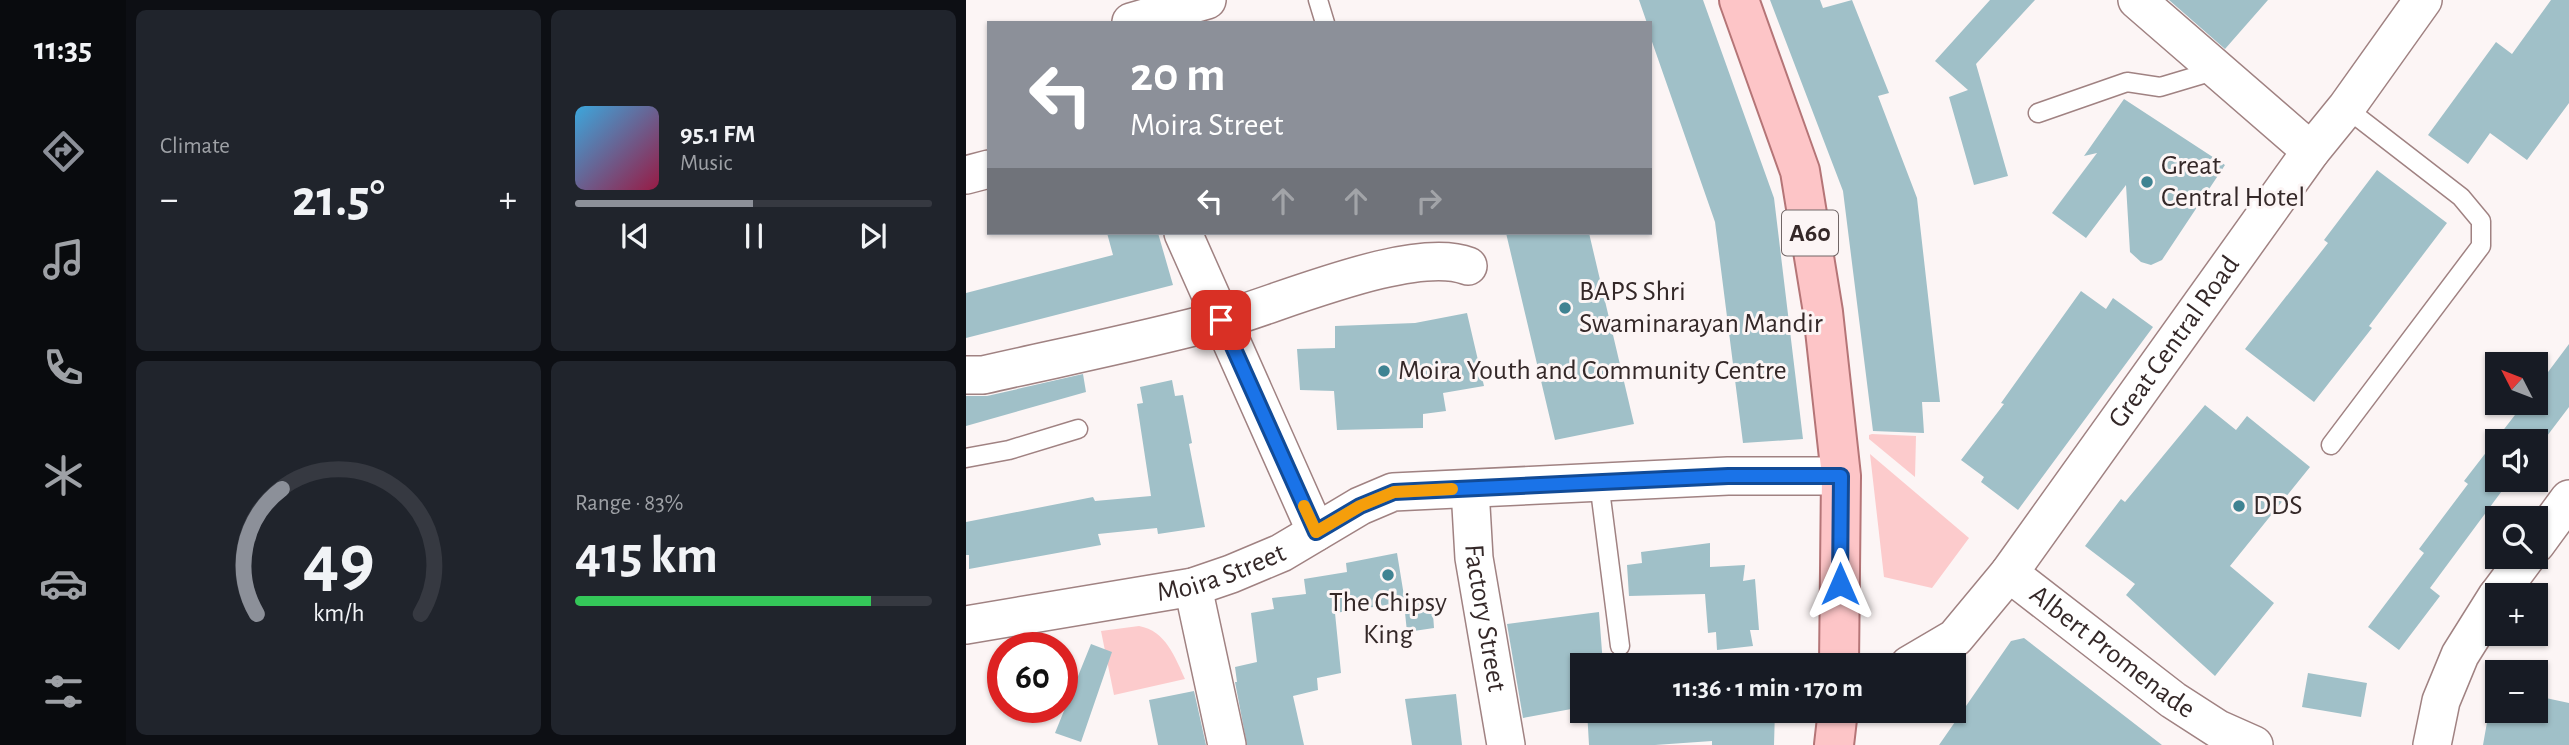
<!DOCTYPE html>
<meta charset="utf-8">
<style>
:root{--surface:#171b24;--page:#20242c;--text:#f1f3f6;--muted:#9ea1a6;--line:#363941;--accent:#8c9099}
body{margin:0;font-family:"Alegreya Sans",sans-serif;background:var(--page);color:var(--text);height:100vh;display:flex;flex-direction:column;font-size:26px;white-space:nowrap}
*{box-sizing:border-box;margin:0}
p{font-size:23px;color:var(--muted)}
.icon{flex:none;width:38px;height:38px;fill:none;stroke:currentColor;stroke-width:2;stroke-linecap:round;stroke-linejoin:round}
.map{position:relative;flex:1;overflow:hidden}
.side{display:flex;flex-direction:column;gap:10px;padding:10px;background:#0d0f14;width:840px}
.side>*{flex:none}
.guide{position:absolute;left:21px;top:21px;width:665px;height:214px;border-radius:0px;box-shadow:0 2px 5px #0004;background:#8c9099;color:#fff;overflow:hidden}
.needle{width:46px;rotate:312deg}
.buttons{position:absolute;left:1519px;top:352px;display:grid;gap:14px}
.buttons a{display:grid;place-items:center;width:63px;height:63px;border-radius:0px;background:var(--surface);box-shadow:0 2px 5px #0004;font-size:35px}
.speed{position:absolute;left:21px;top:632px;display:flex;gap:14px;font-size:35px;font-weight:700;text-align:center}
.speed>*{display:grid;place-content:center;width:91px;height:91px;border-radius:50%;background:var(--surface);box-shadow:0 2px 5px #0004;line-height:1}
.speed .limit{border:10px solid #d22;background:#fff;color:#111}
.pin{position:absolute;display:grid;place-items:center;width:60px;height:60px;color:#fff;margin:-30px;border-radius:14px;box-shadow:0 4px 10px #0006}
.me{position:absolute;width:77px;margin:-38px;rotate:0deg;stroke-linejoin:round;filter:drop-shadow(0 0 5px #0008)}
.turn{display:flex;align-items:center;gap:24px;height:147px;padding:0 28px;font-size:32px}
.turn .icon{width:91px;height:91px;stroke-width:2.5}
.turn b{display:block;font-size:49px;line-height:60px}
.lanes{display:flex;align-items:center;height:66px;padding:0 28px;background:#0003;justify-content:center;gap:35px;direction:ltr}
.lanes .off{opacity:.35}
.big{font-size:52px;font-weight:700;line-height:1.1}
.side .tile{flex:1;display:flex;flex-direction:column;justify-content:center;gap:10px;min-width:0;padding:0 24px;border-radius:10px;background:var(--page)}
.side .dial{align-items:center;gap:0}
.dial svg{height:182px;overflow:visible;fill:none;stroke:var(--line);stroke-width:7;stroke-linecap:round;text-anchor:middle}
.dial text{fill:var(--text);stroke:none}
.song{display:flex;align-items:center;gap:21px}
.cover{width:84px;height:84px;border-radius:10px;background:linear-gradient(135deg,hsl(200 70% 55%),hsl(340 70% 35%))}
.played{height:7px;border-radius:4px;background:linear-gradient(90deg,var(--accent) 50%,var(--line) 50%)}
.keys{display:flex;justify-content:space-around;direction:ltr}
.heat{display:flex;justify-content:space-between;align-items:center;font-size:38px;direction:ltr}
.charge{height:10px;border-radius:5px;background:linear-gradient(90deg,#34c759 83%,var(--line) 0)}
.side .tiles{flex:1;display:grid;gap:10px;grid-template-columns:repeat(2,1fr)}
.trip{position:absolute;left:604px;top:653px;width:396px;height:70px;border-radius:0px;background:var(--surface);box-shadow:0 2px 5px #0004;font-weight:700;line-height:70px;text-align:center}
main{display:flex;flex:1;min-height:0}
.tabs{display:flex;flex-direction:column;width:126px;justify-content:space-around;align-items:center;background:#090b0e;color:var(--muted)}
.tabs .icon{width:49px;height:49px}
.tabs .current{color:var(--accent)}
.tabs b{font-size:32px;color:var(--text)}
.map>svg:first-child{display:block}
.green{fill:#fccbcc}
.building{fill:#a0c0c8}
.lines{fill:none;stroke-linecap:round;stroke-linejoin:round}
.service-casing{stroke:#a08282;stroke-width:21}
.minor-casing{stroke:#a08282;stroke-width:40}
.primary-casing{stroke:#b57577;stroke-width:42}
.service{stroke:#fff;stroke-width:18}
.minor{stroke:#fff;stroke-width:37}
.primary{stroke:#fdc5c7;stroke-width:38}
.route-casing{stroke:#114b97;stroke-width:18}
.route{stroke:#1a73e8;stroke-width:12}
.slow{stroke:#f59e0b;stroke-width:12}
.poi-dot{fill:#3f8392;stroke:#fcf5f5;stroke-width:2.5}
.labels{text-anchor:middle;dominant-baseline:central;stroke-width:6;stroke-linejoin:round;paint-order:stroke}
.shield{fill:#fcf5f5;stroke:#706666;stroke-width:2}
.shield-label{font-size:26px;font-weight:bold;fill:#342828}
.poi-label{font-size:28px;fill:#342828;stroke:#fcf5f5;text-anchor:start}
.street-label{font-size:28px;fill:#342828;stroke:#fcf5f5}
</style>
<main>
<nav class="tabs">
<b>11:35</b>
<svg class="icon current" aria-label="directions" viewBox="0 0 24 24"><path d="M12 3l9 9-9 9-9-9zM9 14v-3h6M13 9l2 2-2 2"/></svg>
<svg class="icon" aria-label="music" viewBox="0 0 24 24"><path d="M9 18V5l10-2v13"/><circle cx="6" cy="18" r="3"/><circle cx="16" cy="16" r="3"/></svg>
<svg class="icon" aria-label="phone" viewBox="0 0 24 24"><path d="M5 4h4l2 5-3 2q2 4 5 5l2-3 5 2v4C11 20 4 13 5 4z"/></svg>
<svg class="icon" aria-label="climate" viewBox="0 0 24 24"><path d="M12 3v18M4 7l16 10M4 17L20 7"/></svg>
<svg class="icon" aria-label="car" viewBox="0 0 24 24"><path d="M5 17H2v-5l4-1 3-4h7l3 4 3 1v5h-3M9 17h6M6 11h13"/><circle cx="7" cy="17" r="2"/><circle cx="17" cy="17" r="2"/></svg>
<svg class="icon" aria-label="filters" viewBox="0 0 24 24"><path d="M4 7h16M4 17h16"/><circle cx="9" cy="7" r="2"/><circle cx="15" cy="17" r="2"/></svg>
</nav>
<section class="side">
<div class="tiles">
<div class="tile"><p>Climate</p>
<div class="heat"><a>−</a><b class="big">21.5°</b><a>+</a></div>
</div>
<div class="tile">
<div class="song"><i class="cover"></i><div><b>95.1 FM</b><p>Music</p></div></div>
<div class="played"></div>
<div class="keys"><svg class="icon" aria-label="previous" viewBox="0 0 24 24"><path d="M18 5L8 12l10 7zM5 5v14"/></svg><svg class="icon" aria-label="pause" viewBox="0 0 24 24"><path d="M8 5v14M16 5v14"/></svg><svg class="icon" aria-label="next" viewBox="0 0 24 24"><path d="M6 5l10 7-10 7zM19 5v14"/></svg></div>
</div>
<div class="tile dial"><svg viewBox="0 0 100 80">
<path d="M14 69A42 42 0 1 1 86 69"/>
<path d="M14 69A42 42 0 0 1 25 14" stroke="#8c9099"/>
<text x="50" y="56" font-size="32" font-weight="700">49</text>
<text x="50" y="72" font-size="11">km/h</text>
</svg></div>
<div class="tile"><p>Range · 83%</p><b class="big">415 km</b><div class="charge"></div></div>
</div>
</section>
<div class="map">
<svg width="1603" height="745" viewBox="0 0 1603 745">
<rect width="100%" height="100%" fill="#fcf5f5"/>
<path class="green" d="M906 434 950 436 949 477 903 439V435Z
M904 454 1003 538 966 588 918 577Z
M173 626C200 631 209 657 219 679L148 695 135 631Z"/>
<path class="building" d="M673 0H737L808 198 837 439 777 443 749 222 684 36V23H681Z
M804 0H854L857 8 886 0 923 93 912 96 951 198 974 402H956L958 433 907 431 877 191Z
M1024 0H1069L1010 64 1042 176 1008 185 983 97 1002 90 969 61Z
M1203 0H1302L1259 49Z
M1585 0H1603V103L1561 160 1524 133 1502 164 1462 135 1530 42 1546 54Z
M1158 99 1259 165 1196 260 1185 265 1175 262 1164 252 1160 185 1120 238 1086 213 1131 153 1118 156Z
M1411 170 1481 223 1403 326 1406 328 1348 402 1279 349 1362 243 1358 240Z
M141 233H192L207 285 0 338V293L147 255Z
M540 233H623L668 424 589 440Z
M1115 291 1140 309 1147 298 1187 327 1052 510 1015 482 1018 477 995 460 1038 404 1035 403Z
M501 313 518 386 477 393 480 411 457 414V428L371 430 368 391 334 390 331 349 369 348V326L449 323Z
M1603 344V407L1581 436 1579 434 1570 446V441H1531V480H1544L1464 588 1474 596 1433 650 1402 627 1458 553 1453 549 1502 484 1498 481 1559 402H1570V388Z
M117 374 120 392 0 426V396H21Z
M206 380 209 396 217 395 226 443 223 444 239 527 192 534 191 528 132 534 135 545 3 569V555H0V522L127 497 129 501 185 496 171 404 177 403 174 387Z
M1239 405 1270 430 1281 416 1344 467 1264 566 1308 603 1249 676 1160 595 1169 584 1119 546 1155 499 1159 502Z
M744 543V567L779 565 777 581 789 579 793 630H784L787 646 751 650 750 632 742 633 739 594 663 596 661 565 676 563 675 552Z
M431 553 439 602 369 613 375 673 351 678 352 690 327 696 338 745H281L269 682H271L269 667 291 662 285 613 308 609 306 598 340 594 338 579 381 572 380 563Z
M466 599 468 628 441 632 438 603Z
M633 612 637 665H616V707L557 718 541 624Z
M1058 638 1196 745H973L1045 641Z
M125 644 146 652 115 742 89 733Z
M1342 673 1401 683 1395 717 1336 707Z
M1527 688 1531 689V710H1570V696L1603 703V745H1517Z
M228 691 240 745H192L183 700Z
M490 694 496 745H446L439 699Z
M621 710H809L808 745H746V741L689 745H623Z"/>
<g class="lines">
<defs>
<path id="service" d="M352 0 359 23
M1072 113 1161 82 1194 87 1251 70
M1365 445 1515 246V221L1495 197 1380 108
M0 458 43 450 112 429
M633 482 654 646"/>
<g id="minor">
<path d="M1171 0 1345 151"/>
<path d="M165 22 241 0"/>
<path d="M0 175 23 169"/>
<path d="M217 233 350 532"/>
<path d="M0 375H17C96 357 177 341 255 320 315 303 447 245 502 266"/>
<path id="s1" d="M504 489 508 558 540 745"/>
<path d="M1570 544 1603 499"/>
<path id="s2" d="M1043 573 1207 700 1252 729 1288 745"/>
<path d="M227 587 261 745"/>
<path d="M1532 595 1561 556"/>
<path id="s3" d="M0 625 227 587 265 574 315 553 394 506 427 492 762 476H875"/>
<path id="s4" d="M943 665 989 638 1043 573 1345 151 1380 108 1457 0"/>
<path d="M1466 745 1475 701 1494 655 1531 596"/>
</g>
<path id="primary" d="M773 0 834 171 857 312 875 476 873 665
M868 745 872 710"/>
</defs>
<use href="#service" class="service-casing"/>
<use href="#minor" class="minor-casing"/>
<use href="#primary" class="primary-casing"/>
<use href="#service" class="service"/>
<use href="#minor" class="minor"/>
<use href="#primary" class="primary"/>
</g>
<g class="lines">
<defs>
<path id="route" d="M255 320 350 532 394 506 428 492 762 476H875L874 584"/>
</defs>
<use href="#route" class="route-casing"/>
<use href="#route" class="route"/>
<path class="slow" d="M338 506 350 532 394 506 428 492 486 489"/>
</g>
<g class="poi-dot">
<circle cx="1181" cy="182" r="7"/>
<circle cx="599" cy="308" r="7"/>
<circle cx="418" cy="371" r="7"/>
<circle cx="1273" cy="506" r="7"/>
<circle cx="422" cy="575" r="7"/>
</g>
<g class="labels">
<rect class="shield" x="816" y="210.5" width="56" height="45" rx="5"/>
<g class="shield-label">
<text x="844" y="233">A60</text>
</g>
<g class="poi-label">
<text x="1195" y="166">Great<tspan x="1195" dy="32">Central Hotel</tspan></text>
<text x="613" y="292">BAPS Shri<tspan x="613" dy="32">Swaminarayan Mandir</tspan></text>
<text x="432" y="371">Moira Youth and Community Centre</text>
<text x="1287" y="506">DDS</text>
<text x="422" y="603" text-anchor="middle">The Chipsy<tspan x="422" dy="32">King</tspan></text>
</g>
<g class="street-label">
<text stroke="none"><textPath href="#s4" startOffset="422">Great Central Road</textPath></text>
<text stroke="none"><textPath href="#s3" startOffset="261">Moira Street</textPath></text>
<text stroke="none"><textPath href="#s1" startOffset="130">Factory Street</textPath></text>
<text stroke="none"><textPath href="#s2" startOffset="130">Albert Promenade</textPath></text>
</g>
</g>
</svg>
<div class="buttons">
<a><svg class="needle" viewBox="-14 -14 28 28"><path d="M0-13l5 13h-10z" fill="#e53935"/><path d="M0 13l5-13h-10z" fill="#9ea1a6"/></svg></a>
<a><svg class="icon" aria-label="sound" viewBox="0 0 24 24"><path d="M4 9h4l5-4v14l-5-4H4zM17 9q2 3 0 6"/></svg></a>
<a><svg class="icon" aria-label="search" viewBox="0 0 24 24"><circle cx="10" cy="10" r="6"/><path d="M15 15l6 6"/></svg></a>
<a>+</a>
<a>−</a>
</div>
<div class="speed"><div class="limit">60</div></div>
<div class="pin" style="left:255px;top:320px;background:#d93025"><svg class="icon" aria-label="arrive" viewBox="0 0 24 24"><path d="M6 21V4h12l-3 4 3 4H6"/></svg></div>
<svg class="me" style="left:874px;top:584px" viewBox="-20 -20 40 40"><path d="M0-17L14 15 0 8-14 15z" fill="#1a73e8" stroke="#fff" stroke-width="4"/></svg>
<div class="trip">11:36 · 1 min · 170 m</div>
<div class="guide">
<div class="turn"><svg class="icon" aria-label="left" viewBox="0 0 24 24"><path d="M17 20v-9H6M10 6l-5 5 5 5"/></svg><div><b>20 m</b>Moira Street</div></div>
<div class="lanes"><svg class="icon" aria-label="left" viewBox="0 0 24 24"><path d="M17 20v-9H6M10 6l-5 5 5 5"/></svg><svg class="icon off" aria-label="ahead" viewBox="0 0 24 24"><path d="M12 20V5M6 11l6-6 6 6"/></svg><svg class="icon off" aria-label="ahead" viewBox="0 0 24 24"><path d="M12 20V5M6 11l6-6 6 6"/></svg><svg class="icon off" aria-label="right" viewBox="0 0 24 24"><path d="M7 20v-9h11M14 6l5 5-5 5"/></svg></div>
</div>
</div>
</main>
